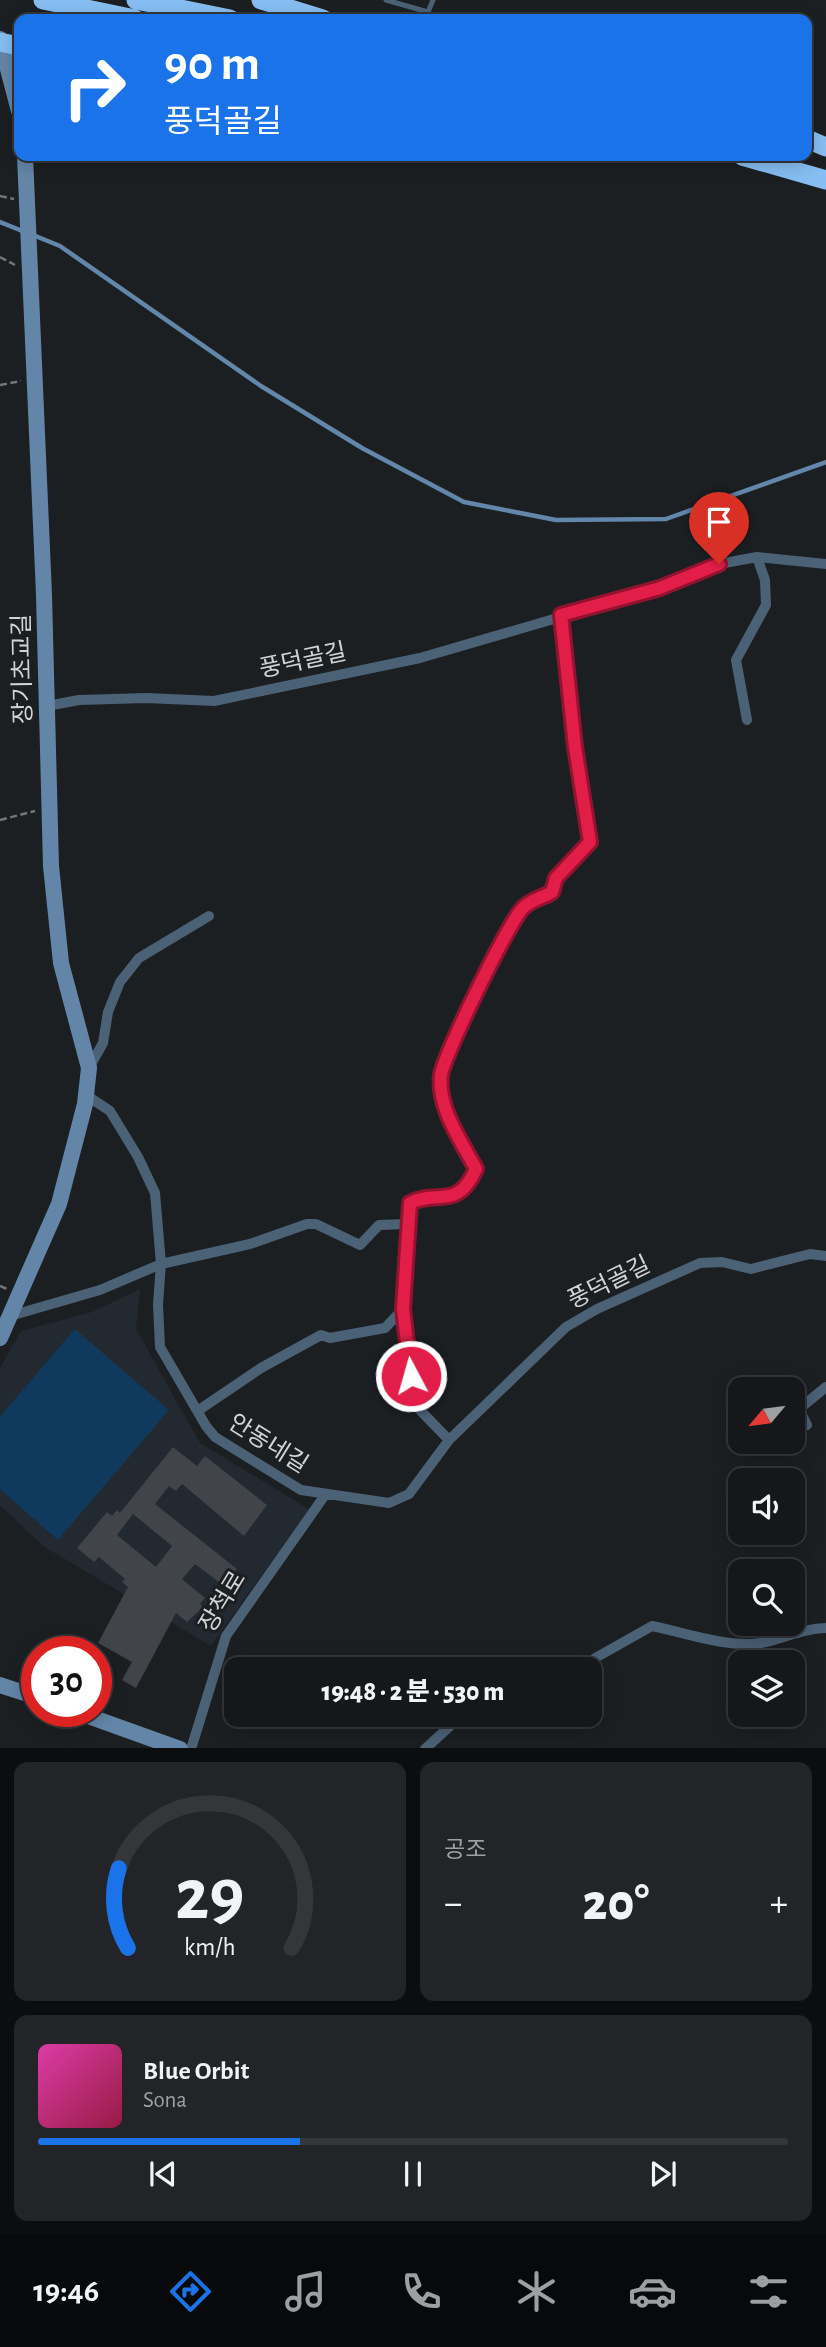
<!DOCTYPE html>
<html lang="ko">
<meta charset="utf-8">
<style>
:root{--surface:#15171a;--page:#222427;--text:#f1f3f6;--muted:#9d9fa2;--line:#343639;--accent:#1a73e8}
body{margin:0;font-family:"Alegreya Sans","Noto Sans KR",sans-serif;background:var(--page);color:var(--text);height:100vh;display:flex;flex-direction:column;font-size:26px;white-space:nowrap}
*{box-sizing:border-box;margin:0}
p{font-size:23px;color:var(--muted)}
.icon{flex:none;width:38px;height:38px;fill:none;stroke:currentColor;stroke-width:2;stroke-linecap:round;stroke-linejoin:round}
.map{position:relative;height:1748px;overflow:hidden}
.sheet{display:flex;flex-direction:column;gap:14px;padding:14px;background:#0c0d0e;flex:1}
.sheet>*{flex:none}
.hud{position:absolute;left:14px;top:14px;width:798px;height:147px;border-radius:14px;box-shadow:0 4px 18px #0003,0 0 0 2px var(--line);background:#1a73e8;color:#fff;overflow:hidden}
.needle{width:46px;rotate:241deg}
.tools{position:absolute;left:728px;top:1377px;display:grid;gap:14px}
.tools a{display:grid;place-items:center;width:77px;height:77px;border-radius:14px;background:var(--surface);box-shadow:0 4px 18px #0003,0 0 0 2px var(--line);font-size:35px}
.speed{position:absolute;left:21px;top:1636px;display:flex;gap:14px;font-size:35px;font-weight:700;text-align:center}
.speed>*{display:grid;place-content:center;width:91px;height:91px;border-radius:50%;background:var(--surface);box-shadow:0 4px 18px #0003,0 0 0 2px var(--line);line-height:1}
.speed .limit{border:10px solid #d22;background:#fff;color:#111}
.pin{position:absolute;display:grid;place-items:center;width:60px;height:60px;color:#fff;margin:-72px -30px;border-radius:50% 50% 50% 0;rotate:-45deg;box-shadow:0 0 7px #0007}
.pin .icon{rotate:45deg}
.me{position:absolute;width:77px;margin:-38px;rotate:354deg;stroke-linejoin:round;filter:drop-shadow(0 0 5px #0008)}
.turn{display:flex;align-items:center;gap:24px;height:147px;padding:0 35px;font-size:32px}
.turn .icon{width:91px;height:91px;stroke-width:2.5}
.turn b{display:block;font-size:49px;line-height:60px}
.big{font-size:52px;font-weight:800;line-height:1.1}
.sheet .card{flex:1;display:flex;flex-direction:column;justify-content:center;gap:10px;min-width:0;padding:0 24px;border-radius:14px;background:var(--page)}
.sheet .dial{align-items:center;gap:0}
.dial svg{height:182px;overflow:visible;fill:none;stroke:var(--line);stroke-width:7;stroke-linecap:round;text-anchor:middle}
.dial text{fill:var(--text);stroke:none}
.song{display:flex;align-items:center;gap:21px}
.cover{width:84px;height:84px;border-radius:10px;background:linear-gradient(135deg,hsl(320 70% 55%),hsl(340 70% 35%))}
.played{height:7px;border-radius:4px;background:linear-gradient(90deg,var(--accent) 35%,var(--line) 35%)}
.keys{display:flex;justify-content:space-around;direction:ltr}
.heat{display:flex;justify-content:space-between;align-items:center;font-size:38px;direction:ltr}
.sheet .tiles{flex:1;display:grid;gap:14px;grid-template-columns:1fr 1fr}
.card:last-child{grid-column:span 2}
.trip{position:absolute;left:224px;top:1657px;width:378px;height:70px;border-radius:14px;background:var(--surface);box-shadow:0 4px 18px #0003,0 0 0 2px var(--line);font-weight:800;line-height:70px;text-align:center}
.tab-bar{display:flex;height:112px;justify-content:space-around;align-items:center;background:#08090a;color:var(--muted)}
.tab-bar .icon{width:49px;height:49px}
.tab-bar .active{color:var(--accent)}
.tab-bar b{font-size:32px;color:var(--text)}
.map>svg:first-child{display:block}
.built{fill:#222930}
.garden{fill:#0f3a5d}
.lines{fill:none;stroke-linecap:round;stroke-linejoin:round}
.stream{stroke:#6287aa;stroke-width:4.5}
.building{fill:#414448;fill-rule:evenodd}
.path{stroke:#737678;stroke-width:2.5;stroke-dasharray:7 3.5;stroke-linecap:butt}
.lane{stroke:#4b6176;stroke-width:5}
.street{stroke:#4b6176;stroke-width:10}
.secondary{stroke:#6386a8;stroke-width:16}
.highway{stroke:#86bef2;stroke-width:19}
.route-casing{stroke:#92132f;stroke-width:18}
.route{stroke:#e11d48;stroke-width:12}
.labels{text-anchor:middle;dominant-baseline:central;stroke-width:6;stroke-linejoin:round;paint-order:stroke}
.street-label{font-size:24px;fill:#d1d3d5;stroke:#1c1f22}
</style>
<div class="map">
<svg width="826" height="1749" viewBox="0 0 826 1749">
<rect width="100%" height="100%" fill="#1c1f22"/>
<path class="built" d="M140 1289 136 1329 200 1443 309 1509 211 1646 43 1546 0 1505V1368L21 1331 92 1312Z"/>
<path class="garden" d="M75 1329 169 1410 58 1540 0 1489V1417Z"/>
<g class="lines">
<path class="stream" d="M0 222 25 232
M33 235 60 246 261 386 362 448 464 502 556 520 666 519 826 462"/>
</g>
<path class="building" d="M173 1447 197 1466 205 1456 267 1505 244 1536 182 1484 176 1491 169 1486 155 1504 237 1569 224 1586 195 1564 182 1579 205 1598 200 1604 203 1607 187 1622 176 1613 136 1688 122 1680 132 1662 98 1643 128 1587 122 1582 125 1579 99 1557 94 1562 77 1548 107 1512 112 1516 117 1510 120 1513ZM133 1514 172 1546 156 1567 117 1535Z"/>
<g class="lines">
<path class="path" d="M0 196 14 199
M0 257 15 265
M0 385 21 381
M0 820 35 811
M0 1286 7 1289"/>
<path class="lane" d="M386 0 428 12 433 0"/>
<path class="street" d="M47 706 79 700 146 698 214 701 420 658 660 588 719 564 757 557 826 564
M747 720 736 660 766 605 765 580 757 557
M89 1068 103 1043 108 1012 120 982 139 958 209 916
M86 1095 110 1111 138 1157 155 1193 161 1264 250 1244 307 1224H316L360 1245 379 1225 407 1224 403 1309
M407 1224 410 1203C438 1188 457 1211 476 1169 462 1143 437 1106 441 1075 444 1055 510 919 524 907 531 900 544 897 552 892L556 878 590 842 574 747 560 615
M10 1316 100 1290 161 1264 158 1304 160 1347 206 1426 215 1437 301 1490 389 1503 409 1494 449 1440 417 1407 403 1309 385 1328 330 1338 321 1335 261 1368 199 1410
M807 1425 799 1409 826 1387
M449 1440 566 1327 597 1309 700 1263 722 1262 751 1269 810 1254 826 1256
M574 1670 652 1626C686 1633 727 1648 761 1643 783 1639 803 1628 826 1628
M191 1749 226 1636 325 1495
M425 1749 462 1715"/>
<path class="secondary" d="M0 39 19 111
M0 1338 59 1204 85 1104 89 1068 61 963 51 866 44 595 25 156
M0 1685 37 1697
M77 1712 180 1749"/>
<path class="highway" d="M43 0 135 19
M136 0 230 19
M261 0 323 19
M0 42 19 46
M807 139 826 147
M742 156 826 180"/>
</g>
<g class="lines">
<defs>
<path id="route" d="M411 1376 403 1309 410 1203C438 1189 457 1211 476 1169 462 1142 437 1108 441 1075 444 1055 510 919 524 907 531 900 544 897 552 892L556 878 590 842 575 747 561 615 660 588 719 564"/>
</defs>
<use href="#route" class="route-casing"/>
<use href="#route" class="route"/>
</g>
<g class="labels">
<g class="street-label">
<text transform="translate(303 661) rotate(-12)">풍덕골길</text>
<text transform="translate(23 669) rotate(-91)">장기초교길</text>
<text transform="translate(609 1283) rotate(-26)">풍덕골길</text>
<text transform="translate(268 1444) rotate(32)">안동네길</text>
<text transform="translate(223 1602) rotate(-59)">장척로</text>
</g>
</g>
</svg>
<div class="tools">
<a><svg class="needle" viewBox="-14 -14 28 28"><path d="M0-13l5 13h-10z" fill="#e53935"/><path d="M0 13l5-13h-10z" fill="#9d9fa2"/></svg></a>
<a><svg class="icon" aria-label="sound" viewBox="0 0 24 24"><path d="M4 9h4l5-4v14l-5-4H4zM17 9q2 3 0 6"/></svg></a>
<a><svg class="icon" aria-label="search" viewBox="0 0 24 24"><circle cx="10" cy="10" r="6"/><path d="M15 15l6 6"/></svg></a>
<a><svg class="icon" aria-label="layers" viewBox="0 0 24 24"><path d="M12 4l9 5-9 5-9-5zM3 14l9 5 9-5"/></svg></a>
</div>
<div class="speed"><div class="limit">30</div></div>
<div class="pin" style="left:719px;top:564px;background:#d93025"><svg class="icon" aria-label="arrive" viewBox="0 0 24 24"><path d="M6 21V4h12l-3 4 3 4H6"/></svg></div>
<svg class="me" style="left:411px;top:1376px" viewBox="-20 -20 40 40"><circle r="17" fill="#e11d48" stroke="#fff" stroke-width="3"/><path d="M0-11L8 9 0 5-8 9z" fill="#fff"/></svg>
<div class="trip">19:48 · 2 분 · 530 m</div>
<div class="hud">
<div class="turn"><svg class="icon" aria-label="right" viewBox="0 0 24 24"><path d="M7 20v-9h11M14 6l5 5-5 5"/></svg><div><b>90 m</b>풍덕골길</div></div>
</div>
</div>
<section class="sheet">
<div class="tiles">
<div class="card dial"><svg viewBox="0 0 100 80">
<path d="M14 69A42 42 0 1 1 86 69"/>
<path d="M14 69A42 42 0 0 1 10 34" stroke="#1a73e8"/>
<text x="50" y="56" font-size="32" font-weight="700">29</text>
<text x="50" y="72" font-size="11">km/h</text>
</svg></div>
<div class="card"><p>공조</p>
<div class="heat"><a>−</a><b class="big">20°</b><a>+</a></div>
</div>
<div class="card">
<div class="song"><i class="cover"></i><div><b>Blue Orbit</b><p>Sona</p></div></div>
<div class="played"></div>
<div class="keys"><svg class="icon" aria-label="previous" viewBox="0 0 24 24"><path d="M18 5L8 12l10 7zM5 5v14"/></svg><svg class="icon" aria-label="pause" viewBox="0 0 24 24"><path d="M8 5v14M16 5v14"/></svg><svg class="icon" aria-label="next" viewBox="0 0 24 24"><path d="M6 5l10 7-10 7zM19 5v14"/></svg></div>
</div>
</div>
</section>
<nav class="tab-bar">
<b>19:46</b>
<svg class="icon active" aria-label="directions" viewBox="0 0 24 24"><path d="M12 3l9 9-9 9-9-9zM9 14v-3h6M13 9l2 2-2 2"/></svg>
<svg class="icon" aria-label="music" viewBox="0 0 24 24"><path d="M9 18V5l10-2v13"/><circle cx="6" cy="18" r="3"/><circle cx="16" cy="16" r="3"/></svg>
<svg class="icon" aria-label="phone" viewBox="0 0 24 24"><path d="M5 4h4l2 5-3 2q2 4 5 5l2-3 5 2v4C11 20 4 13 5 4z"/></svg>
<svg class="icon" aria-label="climate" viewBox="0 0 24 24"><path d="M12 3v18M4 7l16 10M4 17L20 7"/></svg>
<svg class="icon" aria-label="car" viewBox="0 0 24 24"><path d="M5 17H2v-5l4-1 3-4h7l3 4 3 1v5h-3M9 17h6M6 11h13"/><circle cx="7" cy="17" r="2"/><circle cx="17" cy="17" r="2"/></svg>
<svg class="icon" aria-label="filters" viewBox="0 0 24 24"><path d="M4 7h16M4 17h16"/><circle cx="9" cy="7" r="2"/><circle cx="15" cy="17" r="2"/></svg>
</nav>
